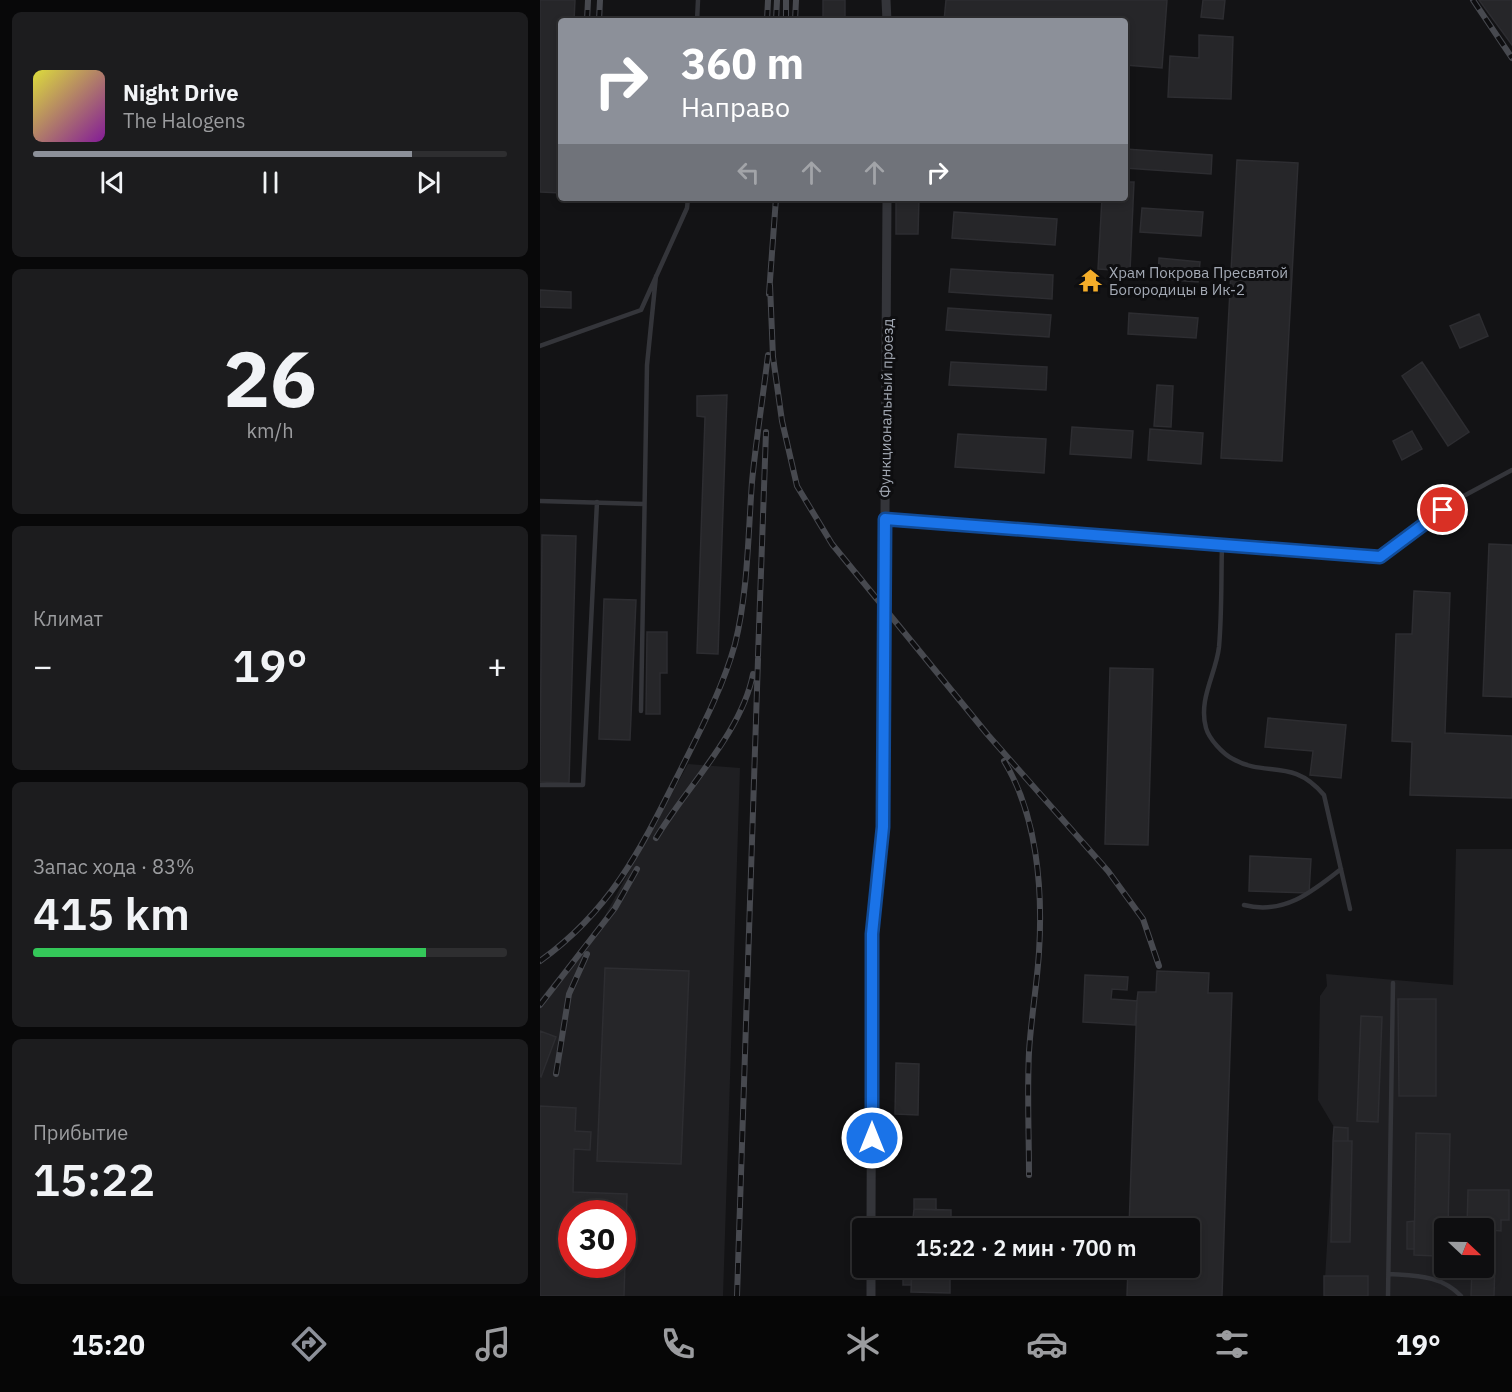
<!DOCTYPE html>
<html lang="ru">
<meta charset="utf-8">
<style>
:root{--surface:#0e0e10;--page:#1c1c1e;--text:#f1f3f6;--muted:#9b9c9f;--line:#2e2e30;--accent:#8c9099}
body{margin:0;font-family:"IBM Plex Sans",sans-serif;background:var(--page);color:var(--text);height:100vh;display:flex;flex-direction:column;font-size:22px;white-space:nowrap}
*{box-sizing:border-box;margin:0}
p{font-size:20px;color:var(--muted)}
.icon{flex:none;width:33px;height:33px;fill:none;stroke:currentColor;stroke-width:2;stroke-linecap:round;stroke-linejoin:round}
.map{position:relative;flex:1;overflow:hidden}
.side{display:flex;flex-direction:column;gap:12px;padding:12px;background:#080809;width:540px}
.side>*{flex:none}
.hud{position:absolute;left:18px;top:18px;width:570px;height:183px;border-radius:6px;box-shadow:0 3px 9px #0003,0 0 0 2px var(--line);background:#8c9099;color:#fff;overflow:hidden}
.needle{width:39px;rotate:112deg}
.controls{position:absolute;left:894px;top:1218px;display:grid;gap:12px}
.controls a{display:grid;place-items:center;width:60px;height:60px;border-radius:6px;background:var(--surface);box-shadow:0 3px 9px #0003,0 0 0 2px var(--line);font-size:30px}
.speed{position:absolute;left:18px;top:1200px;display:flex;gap:12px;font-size:30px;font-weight:700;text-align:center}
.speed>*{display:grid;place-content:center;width:78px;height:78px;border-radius:50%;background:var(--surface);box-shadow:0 3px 9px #0003,0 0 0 2px var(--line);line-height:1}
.speed .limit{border:9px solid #d22;background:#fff;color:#111}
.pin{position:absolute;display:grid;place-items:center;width:51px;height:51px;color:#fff;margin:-26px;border:3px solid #fff;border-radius:50%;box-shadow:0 2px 6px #0007}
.me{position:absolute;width:66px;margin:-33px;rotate:0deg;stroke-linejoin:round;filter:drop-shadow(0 0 4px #0008)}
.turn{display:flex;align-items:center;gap:21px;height:126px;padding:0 24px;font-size:27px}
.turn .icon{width:78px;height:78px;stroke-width:2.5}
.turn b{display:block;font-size:42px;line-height:51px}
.lanes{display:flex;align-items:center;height:57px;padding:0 24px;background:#0003;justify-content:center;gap:30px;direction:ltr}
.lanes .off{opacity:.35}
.big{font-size:45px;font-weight:600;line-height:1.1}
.side .tile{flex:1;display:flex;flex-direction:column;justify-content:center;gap:9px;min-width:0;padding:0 21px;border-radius:9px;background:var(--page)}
.side .dial{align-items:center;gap:0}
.dial b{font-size:78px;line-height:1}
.song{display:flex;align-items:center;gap:18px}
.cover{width:72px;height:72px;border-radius:9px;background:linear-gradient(135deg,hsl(60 70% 55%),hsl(290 70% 35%))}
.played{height:6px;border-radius:3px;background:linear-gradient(90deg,var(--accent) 80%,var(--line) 80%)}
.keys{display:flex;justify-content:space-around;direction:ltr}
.heat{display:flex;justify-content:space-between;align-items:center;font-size:33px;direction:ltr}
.charge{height:9px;border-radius:4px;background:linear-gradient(90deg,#34c759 83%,var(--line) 0)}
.trip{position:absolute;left:312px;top:1218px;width:348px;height:60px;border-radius:6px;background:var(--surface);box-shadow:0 3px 9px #0003,0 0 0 2px var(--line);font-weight:600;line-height:60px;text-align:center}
.dock{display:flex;height:96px;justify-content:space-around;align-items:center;background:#060606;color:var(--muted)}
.dock .icon{width:42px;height:42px}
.dock .selected{color:var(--accent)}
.dock b{font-size:27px;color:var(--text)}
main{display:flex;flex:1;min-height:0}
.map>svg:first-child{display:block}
.built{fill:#1f1f22;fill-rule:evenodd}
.building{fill:#262629;stroke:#2d2d31;stroke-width:1.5;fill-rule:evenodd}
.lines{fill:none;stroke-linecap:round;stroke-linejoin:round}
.lane{stroke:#34353a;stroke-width:4.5}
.street{stroke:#34353a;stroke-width:9}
.rail-casing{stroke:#47494f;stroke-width:6}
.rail{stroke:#0e0e10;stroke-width:4;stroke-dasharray:11;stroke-linecap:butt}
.route-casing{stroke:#114b97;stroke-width:15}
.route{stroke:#1a73e8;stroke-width:10}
.labels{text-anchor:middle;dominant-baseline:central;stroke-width:6;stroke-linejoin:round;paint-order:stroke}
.poi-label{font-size:15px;fill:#a4aab5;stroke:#0e0e10;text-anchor:start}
.street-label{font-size:15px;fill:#a4aab5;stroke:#0e0e10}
</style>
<main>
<section class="side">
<div class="tile">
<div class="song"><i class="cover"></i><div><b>Night Drive</b><p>The Halogens</p></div></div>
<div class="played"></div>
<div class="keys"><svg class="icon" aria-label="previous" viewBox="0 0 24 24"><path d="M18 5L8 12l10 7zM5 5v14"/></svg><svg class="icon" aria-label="pause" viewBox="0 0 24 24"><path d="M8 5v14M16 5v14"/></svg><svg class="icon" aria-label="next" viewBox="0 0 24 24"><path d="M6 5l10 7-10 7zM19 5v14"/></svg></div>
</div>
<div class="tile dial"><b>26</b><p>km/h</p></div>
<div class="tile"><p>Климат</p>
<div class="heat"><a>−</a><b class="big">19°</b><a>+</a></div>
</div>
<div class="tile"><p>Запас хода · 83%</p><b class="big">415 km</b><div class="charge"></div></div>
<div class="tile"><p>Прибытие</p><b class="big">15:22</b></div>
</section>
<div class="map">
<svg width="972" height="1296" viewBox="0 0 972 1296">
<rect width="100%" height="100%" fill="#131315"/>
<path class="built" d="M148 764 200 768 183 1296H0V999L62 921ZM32 1214H82V1264H32Z
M916 849H972V1296H784L794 1127 778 1100 780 996 787 986 786 974 913 985ZM904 1228H944V1268H904Z"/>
<path class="building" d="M0 0H35L34 21H21V193L0 192Z
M283 0H305V21H283Z
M406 0H627L622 68 585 65V21H404Z
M663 0H685L683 19 661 17Z
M939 0H972V45Z
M659 35 693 37 691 99 628 97 630 56 659 58Z
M585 149 672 155 671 174 585 168Z
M697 160 758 163 742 461 681 458Z
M585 182H594L590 271 558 269 562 198H585Z
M356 198H379L378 234H356Z
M602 208 663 212 661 236 600 232Z
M414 212 517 219 515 245 412 238Z
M619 258 660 262 658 282 618 279Z
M411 269 513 275 512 299 409 292Z
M0 290 31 292V308L0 307Z
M408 308 511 315 509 337 406 330Z
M589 313 658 318 656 338 588 334Z
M939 314 948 336 920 348 910 326Z
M411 362 507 367 506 390 409 385Z
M882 362 929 432 908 446 862 376Z
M617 385 633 386 631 427 614 426Z
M187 395 178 654 157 653 165 417 157 416V396Z
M532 427 593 431 591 458 530 454Z
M610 429 663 433 661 464 608 460Z
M872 431 882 449 862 460 853 441Z
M418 434 506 439 504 473 415 467Z
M2 535 36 536 29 783 0 782Z
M949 544 972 545V697L943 696Z
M874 591 910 593 905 733 972 736V798L870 795 872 742 852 741 856 634H872Z
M64 599 96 600 90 740 59 739Z
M107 632H127V673H120V714H106Z
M570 668 613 669 608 845 565 844Z
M728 718 806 725 801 778 770 775 773 751 725 747Z
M710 856 771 859 769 893 709 891Z
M65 968 149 971 141 1164 57 1161Z
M617 971 669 973 668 993H692L682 1296H587L588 1268H650V1228H589L597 1001 598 992H616Z
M545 975 588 977 587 990 572 989 571 999 597 1001 595 1025 543 1022Z
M858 999H896V1096H859Z
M821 1016 842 1017 838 1122 817 1121Z
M0 1031 16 1037 1 1077 0 1076Z
M356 1063 379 1064 378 1115 355 1114Z
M0 1106 36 1108 35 1131 51 1132 50 1150 34 1149 33 1192 87 1194 84 1296H0ZM32 1214H82V1264H32Z
M794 1127 808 1128V1141H793Z
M876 1133 910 1134 908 1228H897L896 1256 874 1255Z
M793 1141H812L810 1242H791Z
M928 1190H969V1220H961V1231L927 1228Z
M374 1199H396V1210L374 1209Z
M374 1209 411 1210V1228H372Z
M874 1221V1249H867V1222Z
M944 1261H955L954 1296H931L932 1268H944Z
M363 1268H372L371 1285H363Z
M372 1268H410V1293L371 1292Z
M784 1276H828V1296H784Z"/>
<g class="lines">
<path class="lane" d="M157 21 158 0
M0 346 101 310 147 208 148 198
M0 501 104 504
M345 519 840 557 918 499 972 470
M682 545C681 579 682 613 679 647 676 674 658 699 666 728 669 739 683 754 693 759 726 778 752 757 784 795L810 909
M101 711 107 365 116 276
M0 785H43L57 502
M704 905C743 915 771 893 801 869
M849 1274C876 1276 901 1275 921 1296
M848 1296 853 983"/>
<path class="street" d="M346 0 347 21
M331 1228 332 934 343 827 347 198
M331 1296V1268"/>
<defs>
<path id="rail" d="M933 0 972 58
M47 21 48 0
M59 21 60 0
M227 21 228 0
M236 21 237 0
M246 21V0
M255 21 256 0
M230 285 233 357 242 421 257 486 292 544 448 735 568 871 603 919 619 966
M229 294 236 198
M218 656 226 432
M464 761C497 815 503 889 499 952 497 985 491 1018 489 1052 487 1092 489 1134 489 1175
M116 838C146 788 202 732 213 674
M0 961C74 908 103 844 143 765 162 727 183 687 195 644 208 592 208 535 212 482 216 440 223 397 228 355
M0 1005 75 908 97 869
M16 1074 29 994 47 954
M197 1296 218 659"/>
</defs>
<use href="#rail" class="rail-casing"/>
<use href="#rail" class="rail"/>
</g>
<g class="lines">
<defs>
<path id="route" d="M332 1138V934L343 827 345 519 840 557 903 510"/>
</defs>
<use href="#route" class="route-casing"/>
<use href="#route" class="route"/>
</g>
<defs>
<symbol id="temple-bare" viewBox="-9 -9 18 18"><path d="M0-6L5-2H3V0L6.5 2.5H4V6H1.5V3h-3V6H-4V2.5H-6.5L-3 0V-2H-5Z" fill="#f5ae2a" stroke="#0e0e10" stroke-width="2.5" paint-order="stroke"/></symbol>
</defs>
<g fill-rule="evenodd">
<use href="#temple-bare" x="534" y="264" width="33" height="33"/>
</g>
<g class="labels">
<g class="poi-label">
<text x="569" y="272">Храм Покрова Пресвятой<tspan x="569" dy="17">Богородицы в Ик-2</tspan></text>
</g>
<g class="street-label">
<text transform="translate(346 408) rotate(-89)">Функциональный проезд</text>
</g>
</g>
</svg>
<div class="controls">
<a><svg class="needle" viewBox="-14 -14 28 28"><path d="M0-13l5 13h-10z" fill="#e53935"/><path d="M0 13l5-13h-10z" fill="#9b9c9f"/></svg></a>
</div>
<div class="speed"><div class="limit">30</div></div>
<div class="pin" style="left:903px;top:510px;background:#d93025"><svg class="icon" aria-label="arrive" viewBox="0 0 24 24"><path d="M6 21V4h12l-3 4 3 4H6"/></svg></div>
<svg class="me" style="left:332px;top:1138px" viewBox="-20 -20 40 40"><circle r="17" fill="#1a73e8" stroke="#fff" stroke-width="3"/><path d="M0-11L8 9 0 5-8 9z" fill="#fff"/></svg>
<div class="trip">15:22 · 2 мин · 700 m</div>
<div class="hud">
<div class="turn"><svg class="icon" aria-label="right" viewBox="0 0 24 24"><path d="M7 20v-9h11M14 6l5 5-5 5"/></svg><div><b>360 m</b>Направо</div></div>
<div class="lanes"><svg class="icon off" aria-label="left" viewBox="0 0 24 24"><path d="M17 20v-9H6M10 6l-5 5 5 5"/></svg><svg class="icon off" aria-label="ahead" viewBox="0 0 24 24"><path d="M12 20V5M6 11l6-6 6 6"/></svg><svg class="icon off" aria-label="ahead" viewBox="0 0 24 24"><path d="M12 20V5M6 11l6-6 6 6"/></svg><svg class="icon" aria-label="right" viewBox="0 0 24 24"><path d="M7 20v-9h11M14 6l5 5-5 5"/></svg></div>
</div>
</div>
</main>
<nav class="dock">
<b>15:20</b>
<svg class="icon selected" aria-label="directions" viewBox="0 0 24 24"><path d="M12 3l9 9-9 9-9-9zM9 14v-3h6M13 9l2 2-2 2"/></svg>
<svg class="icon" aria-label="music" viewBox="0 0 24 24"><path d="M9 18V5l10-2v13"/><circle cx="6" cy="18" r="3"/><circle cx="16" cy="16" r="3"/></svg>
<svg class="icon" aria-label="phone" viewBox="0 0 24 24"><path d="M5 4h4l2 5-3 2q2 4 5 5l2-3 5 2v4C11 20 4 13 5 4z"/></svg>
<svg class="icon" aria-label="climate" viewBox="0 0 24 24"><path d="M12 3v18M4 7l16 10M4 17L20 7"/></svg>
<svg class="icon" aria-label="car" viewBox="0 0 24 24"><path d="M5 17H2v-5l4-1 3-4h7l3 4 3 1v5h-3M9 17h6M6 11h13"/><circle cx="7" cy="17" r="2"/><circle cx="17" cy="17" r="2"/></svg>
<svg class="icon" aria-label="filters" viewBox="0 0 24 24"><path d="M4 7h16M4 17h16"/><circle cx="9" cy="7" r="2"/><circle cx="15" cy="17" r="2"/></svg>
<b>19°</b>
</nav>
